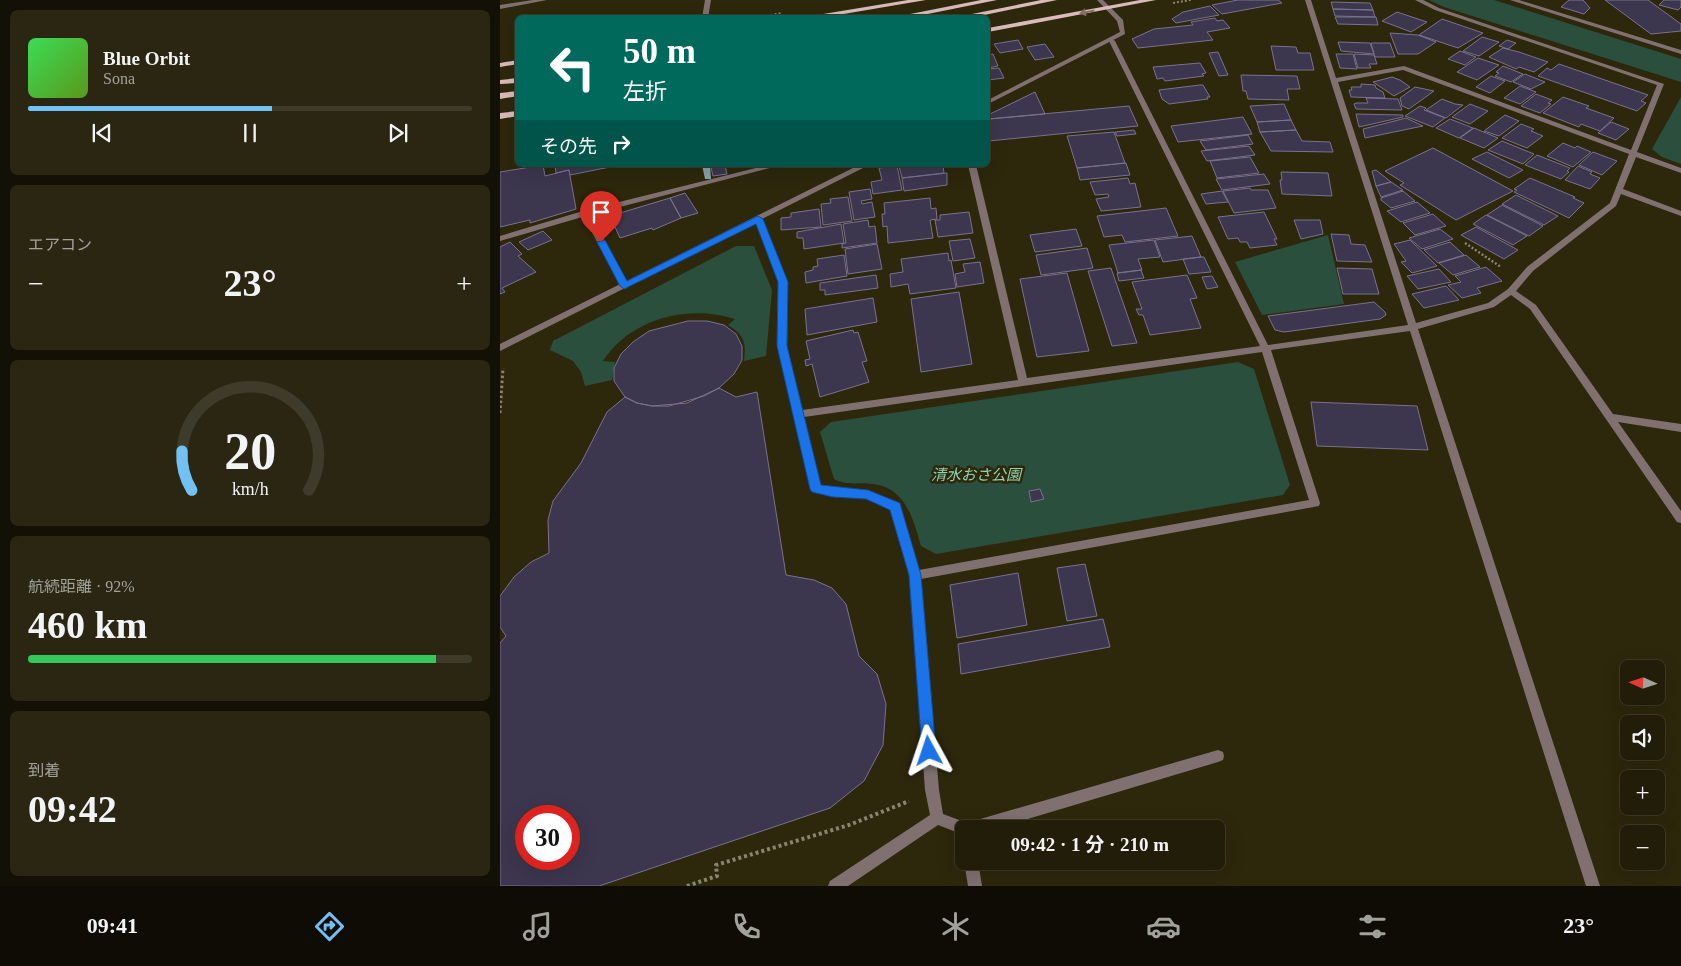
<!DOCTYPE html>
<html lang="ja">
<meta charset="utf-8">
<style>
:root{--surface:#221d09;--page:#2a2612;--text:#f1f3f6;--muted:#a2a29c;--line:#3f3b2a;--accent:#72c1f5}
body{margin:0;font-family:"Times New Roman","Noto Sans JP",serif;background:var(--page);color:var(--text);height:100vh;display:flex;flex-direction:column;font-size:19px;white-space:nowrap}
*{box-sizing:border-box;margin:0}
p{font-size:16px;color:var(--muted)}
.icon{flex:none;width:28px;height:28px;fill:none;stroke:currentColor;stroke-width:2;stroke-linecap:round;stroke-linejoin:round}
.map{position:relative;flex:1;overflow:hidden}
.details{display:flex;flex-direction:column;gap:10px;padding:10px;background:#131005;width:500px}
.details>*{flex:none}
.guide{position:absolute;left:15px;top:15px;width:475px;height:152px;border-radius:8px;box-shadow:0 5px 20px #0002,0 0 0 1px var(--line);background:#00695c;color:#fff;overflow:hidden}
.needle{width:32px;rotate:273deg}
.controls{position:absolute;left:1120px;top:660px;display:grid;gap:10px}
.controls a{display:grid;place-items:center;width:45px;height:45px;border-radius:8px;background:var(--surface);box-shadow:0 5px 20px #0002,0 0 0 1px var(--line);font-size:25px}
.speed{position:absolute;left:15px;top:805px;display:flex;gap:10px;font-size:25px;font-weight:700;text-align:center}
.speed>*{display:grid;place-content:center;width:65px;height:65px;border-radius:50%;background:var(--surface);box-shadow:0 5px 20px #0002,0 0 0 1px var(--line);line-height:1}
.speed .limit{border:8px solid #d22;background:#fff;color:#111}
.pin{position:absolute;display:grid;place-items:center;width:42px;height:42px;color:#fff;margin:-51px -21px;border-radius:50% 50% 50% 0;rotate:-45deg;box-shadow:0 0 5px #0007}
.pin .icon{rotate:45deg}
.me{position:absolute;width:55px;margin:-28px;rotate:355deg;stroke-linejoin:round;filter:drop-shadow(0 0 4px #0008)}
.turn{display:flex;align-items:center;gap:18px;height:105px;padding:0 25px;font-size:22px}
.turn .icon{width:65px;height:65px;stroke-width:2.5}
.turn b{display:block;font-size:35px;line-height:42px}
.then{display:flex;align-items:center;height:48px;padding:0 25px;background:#0003;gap:10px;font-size:19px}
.big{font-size:38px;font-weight:700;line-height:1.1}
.details .tile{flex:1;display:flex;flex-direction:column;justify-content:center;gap:8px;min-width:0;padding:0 18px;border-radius:8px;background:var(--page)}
.details .dial{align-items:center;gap:0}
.dial svg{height:130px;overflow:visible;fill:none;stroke:var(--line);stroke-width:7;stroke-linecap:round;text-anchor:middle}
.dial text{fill:var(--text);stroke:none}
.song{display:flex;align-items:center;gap:15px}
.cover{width:60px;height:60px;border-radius:8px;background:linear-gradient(135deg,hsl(130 70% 55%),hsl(90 70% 35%))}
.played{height:5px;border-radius:2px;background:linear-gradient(90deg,var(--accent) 55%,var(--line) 55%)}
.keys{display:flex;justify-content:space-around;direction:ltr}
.heat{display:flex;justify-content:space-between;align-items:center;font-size:28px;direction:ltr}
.charge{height:8px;border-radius:4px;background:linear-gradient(90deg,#34c759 92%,var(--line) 0)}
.trip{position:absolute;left:455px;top:820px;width:270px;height:50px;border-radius:8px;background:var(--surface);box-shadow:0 5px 20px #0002,0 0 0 1px var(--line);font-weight:700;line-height:50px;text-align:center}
.tab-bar{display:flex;height:80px;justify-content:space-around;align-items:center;background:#0e0c04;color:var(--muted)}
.tab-bar .icon{width:35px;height:35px}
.tab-bar .current{color:var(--accent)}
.tab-bar b{font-size:22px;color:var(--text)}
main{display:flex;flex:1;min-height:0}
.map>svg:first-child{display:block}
.green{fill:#2a4f3d}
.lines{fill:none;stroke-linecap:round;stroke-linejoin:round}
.stream{fill:#87a1ac;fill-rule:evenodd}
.building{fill:#3c364f;stroke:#79728f;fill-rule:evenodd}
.path-far3{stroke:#8a856f;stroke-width:2;stroke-dasharray:2 2;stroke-linecap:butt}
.path-far2{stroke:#8a856f;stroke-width:2.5;stroke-dasharray:2 2;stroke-linecap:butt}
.path-far1{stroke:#8a856f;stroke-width:3;stroke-dasharray:2.5 2.5;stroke-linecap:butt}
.path{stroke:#8a856f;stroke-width:4;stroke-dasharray:3 3;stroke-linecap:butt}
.service{fill:#807170;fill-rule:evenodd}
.minor{fill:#807170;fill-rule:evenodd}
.tertiary{fill:#807170;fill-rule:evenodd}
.primary{fill:#dbbbba;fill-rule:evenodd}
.oneway{fill:#847163}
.route{fill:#1a73e8;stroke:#114b97}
.labels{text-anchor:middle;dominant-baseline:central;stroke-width:5;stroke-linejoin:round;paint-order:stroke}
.park-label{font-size:15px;font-style:italic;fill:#90d6b3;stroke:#2d270c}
</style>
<main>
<section class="details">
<div class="tile">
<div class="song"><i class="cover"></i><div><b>Blue Orbit</b><p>Sona</p></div></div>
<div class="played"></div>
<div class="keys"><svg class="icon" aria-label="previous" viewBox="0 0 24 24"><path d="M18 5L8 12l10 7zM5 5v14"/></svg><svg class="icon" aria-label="pause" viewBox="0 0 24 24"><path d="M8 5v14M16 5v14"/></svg><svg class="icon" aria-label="next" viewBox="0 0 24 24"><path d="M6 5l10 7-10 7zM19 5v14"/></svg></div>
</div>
<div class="tile"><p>エアコン</p>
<div class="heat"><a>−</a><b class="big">23°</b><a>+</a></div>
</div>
<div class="tile dial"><svg viewBox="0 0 100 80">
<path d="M14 69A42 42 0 1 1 86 69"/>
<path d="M14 69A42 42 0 0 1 8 45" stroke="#72c1f5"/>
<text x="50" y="56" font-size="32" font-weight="700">20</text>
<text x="50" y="72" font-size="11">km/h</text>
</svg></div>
<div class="tile"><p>航続距離 · 92%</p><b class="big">460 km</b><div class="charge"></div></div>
<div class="tile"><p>到着</p><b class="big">09:42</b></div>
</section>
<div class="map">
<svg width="1181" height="886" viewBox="0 0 1181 886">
<rect width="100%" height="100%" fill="#2d270c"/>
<path class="green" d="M929 0H994L1181 59V82L944 7Z
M1181 97V164L1162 157 1152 149Z
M828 235 844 304 762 315 735 262Z
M236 246H254L272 290 266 356 244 361C246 342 245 336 228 325L235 319C188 304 131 318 103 361L115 362 112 380 85 386 81 372 73 361 50 350 53 341Z
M738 362 754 369 790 485 783 495 436 554 421 546C413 518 405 487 372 484 358 482 346 486 334 479L320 432 331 422Z"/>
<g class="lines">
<path class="stream" d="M202 165H210L211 179H205Z"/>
</g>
<path class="building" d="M738 0H778L782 3 722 14 712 5Z
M1069 0H1083L1090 8 1084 14 1061 7Z
M1105 0H1148L1181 24V31L1151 34Z
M1164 0H1181V7L1178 10 1159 5Z
M831 2 870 3 873 10 833 9Z
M710 6 719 15 676 23 672 19 683 12Z
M833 9 873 10 875 17 835 16Z
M897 12 927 22 911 32 882 21Z
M835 17H876L878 25 838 24Z
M715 18 717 21 723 20 730 28 707 32 713 40 638 48 632 39 654 29 693 25 691 22Z
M942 19 983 33 958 48 919 35Z
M890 33 918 35 936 42 918 54H898Z
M982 37 999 42 979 56 963 51Z
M518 40 523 49 500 53 494 44Z
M1007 40 1016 43 1008 49 999 46Z
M838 42 870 43 874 54 841 51Z
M871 43H890L895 57H875Z
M545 44 554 57 535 60 527 47Z
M771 46 796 47 798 53H810L814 70H776Z
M1003 48 1019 52 1048 62 1034 72 1019 67 1016 69 989 57Z
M960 51 976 57 965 65 948 59Z
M718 52 728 75 719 76 709 53Z
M493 54 498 66 488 68V55Z
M836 54H853L857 69 840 68Z
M854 54 874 55 877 64H869L871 68H858Z
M978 58 999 65 977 80 957 72Z
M700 63 706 73 702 74 704 76 665 81 663 78 657 79 653 67Z
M1059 64 1148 95 1141 101 1146 103 1137 111 1038 76 1047 68 1051 70Z
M1003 66 1023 74 1011 82 995 76 999 73 996 72Z
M499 68 504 78 488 80V69Z
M1025 74 1045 82 1031 89 1013 82Z
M741 75 797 76 800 89H787L789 100 748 99 746 91H743Z
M991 76 1005 81 990 93 976 87Z
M892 77 900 80 910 87 894 96 873 82Z
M861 84 875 85 876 88 883 92 885 98 851 97 849 90H852L851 87H861Z
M700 85H703L710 97H707L708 99 669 104 662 99 659 90Z
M1020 86 1036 92 1020 104 1004 98Z
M915 87 934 91 909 109 902 106 900 98Z
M535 92 545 114 490 119 488 115Z
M1036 94 1052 100 1048 103 1051 104 1040 113 1021 106Z
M1063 97 1089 106 1086 108 1114 118 1100 131 1081 124 1079 127 1043 113Z
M866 98 898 99 902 110 856 109 854 104 856 103H868Z
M942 99 955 104 963 105 946 118 926 110Z
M784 104 791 120 757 122 750 106Z
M970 104 988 111 970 124 952 117Z
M629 106 638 126 489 141 488 119Z
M920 106 926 108 924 110 945 118 933 127 905 116Z
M856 114 903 115V117L859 127Z
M1005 115 1019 121 999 136 984 131Z
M743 117 752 134 678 142 671 126Z
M906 118 923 126 865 138 863 129Z
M950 119 973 128 959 138 936 128Z
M791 120 796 130 760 132 757 122Z
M1111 122 1129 129 1116 140 1098 133Z
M1021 124 1034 129 1031 131 1043 136 1027 148 1002 138Z
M974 128 998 138 984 148 960 138Z
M634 130 636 134 617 136 615 132Z
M796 130 802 141 830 142 833 152 771 151 760 132Z
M614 132 625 163 577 168 567 136Z
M748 135 753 144 706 150 700 141Z
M1002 141 1034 154 1023 164 988 150Z
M1063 143 1075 148 1077 146 1091 152 1073 167 1047 156Z
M749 146 755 155 707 161 701 151Z
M933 148 1013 191 956 220 900 185 904 183 885 171Z
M987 152 1023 170 1009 178 972 159Z
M1093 152 1117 161 1102 175 1079 165Z
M1037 155 1070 168 1067 171 1069 172 1061 179 1025 165Z
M750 157 759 173 717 178 710 161Z
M626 163 630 175 580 180 577 168Z
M43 165 45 176 69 170 76 209 30 223V220L0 227V172Z
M55 165H115V166L70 175 69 170 56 173Z
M225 165 227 174 213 176 211 167Z
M408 165H445L443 166 444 173 402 178 399 166Z
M397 166 402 190 373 194 371 182 382 180 379 168Z
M1078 166 1092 172 1090 174 1100 178 1090 189 1065 180Z
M876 170 891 182 876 186 872 171Z
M781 172 828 173 832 196 782 194 780 180H782Z
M447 173V185L404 191 402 178Z
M764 174 770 184 722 190 716 179Z
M628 178 630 184 635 183 641 207 601 211 596 199 609 197 608 194 595 195 590 182Z
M1030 178 1075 197 1073 198 1084 203 1069 218 1014 192 1017 190 1014 189Z
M891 182 903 190 881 197 876 186Z
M750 188 751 190H768L776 208 734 213 723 191Z
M370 189 372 199 361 201 362 204 372 202 375 217 354 220 349 192Z
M722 191 728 202 706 204 701 194Z
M903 191 915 201 891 208 881 200V198Z
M185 193 198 213 181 218 170 198Z
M1016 195 1058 216 1044 225 1002 204Z
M348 197 352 221 323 225 321 204 331 203 330 199Z
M170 198 181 218 153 230 152 228 120 238 110 216Z
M430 198 431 209 436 208 437 219 430 220 433 238 388 243 387 226 383 227 382 214H385L384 203Z
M917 202 930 213 901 222 887 211Z
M1002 205 1043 226 1029 236 987 215Z
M666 208 678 236 625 242 622 235 604 237 597 216Z
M319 209 321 227 281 230V218L291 217V213Z
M469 212 473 233 438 237 435 220H440V215Z
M764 212 777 239H774L777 245 750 248 747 242H740L738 238 728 239 718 217Z
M933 214 946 226 915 235 903 223Z
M986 215 1027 236 1013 245 973 224Z
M368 220 369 227 375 226 377 243 342 248V244L346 243 343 224Z
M794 220H820L823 234 801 239Z
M341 224 344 243 304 249 303 238H297V232Z
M976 227 1018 250 1004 259 961 235Z
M576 229 582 246 535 252 530 235Z
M940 229 953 239 922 249 909 238Z
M43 231 52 240 28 250 19 242Z
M831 234 849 235 851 244 865 245 872 262 837 261Z
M692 236 701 257 663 262 655 240Z
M470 239 475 258 453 261 449 241Z
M654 240 660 257 638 259 642 270 618 273 609 245Z
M910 240 937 266 912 273 901 262 906 261 894 244Z
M10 242 22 254 18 256 36 272 2 288 5 292 0 294V247Z
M950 242 964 255 938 263 924 250Z
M377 244 382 269 348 274 345 249Z
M587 248 593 268 541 275 536 255Z
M448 253 449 261 451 260 456 288 410 294 408 284 391 287 390 274 403 272 401 259Z
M344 255 347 276 306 283 305 272 313 270V267L318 266 317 259Z
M966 255 980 267 953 275 939 263Z
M701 257H704L711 272 689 274 683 259Z
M480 262 484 283 457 287 455 274 465 272 463 264Z
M986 267 1002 281 977 288 981 293 962 298 948 285 961 282 955 276Z
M611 268 637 343 612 346 588 271Z
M837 268 872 269 879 294H843Z
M939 269 951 282 918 289 907 276Z
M641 270 644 278 619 281 617 273Z
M567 273 589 351 537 357 520 279Z
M376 275 378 288 325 295V290H320V283Z
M687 275 697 298 690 299 701 328 650 335 643 315H639L636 309H642L632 282Z
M712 276 718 287 707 289 702 277Z
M946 286 959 300 924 308 912 294Z
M459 292 472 364 421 372 411 299Z
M373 298 377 322 307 335 305 309Z
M874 302 885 312 886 315 880 319 784 332 775 330 768 316Z
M188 321H207L224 325 236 334 242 346V360L234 374 219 388 187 403 152 406 137 403 125 397 114 381V368L121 354 133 342 149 331Z
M353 330 354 333 358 332 367 361 362 362 369 382 320 397 312 364 306 366 305 360 310 359 306 341Z
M219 388 236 397 257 392 286 575 314 580 332 588 346 604 359 656 377 674 386 704 383 745 364 781 330 808 99 886H0V643L6 636 0 627V596L14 577 31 562 49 553 48 520 53 501 81 463 107 412 125 397 137 403 152 406H169L204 396ZM26 816H69V859H26Z
M811 402 917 406 928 450 817 446Z
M540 489 544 499 531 502 529 491Z
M585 564 597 616 567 621 557 568Z
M518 573 527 625 457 638 450 585Z
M603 619 610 647 461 674 458 644Z"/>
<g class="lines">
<path class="path-far3" d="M673 3 691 0
M255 18 282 13"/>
<path class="path-far2" d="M965 243 1001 267"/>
<path class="path-far1" d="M0 413 3 368"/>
<path class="path" d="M187 886 217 876 216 865 349 825 409 801"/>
<path class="service" d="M268 165H281L89 215 0 241V236L83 211Z
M718 750 723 752 724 756 723 760 718 762 494 829H464V830L463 829 465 824 470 822Z"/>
<path class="minor" d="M33 0H47L0 9V5Z
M205 0H211L208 18H202Z
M805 0H811L836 78 904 66 1131 150 1157 85 935 10 915 0H923L939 8 1164 84 1137 152 1181 168V173L1136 157 1123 189 1181 211V216L1121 194 1116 206 1033 271 1016 291 1036 305 1113 414 1181 424V432L1118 422 1181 511V523L1177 522 1030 309 1011 295 994 307 918 329 1100 886H1086L910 331 771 350 820 503 819 506 421 579 439 790 443 814 470 824 472 829H464V835L438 825 348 886H328L330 881 430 815 425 790 409 575 390 510 367 498 333 497 312 492 311 489 277 346 279 282 254 219 258 217 262 219 287 282V346L302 410 518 380 468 165H476L527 378 760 346 609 41 612 39 615 41 768 345 908 325ZM903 70 1129 154 1110 203 1027 267 1008 289 988 303 916 323 838 82ZM762 352 809 500 419 570 399 504 368 490 333 489 320 486 304 417Z
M83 211H86L90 213 128 286 127 288 124 289 120 286 82 213Z
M464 861H478L482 886H468Z"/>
<path class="tertiary" d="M597 0H603L623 20 625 34 488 104V100L620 32 617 21Z
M1010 0H1019L1181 50V54Z
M359 165H369L0 351V344Z"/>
<path class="primary" d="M408 0H426L320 18H299Z
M481 0H497L408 18H390Z
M541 0H557L470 18H452Z
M640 0H656L488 32V28Z
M18 60V64L0 67V63Z
M18 78V83L0 84V80Z
M18 91V96L0 99V93Z
M18 111V116L0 119V113Z"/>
</g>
<defs><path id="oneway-solid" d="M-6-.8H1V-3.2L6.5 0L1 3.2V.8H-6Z" transform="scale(1.25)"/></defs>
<use class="oneway" href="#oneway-solid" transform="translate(587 12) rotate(169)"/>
<path class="route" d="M258 216 263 219 288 282 287 346 321 485 368 490 400 503 401 507 421 575 436 751 434 756 429 758 424 756 422 751 409 575 390 510 366 499 333 497 312 492 310 489 277 346 278 282 256 224 124 289 120 286 97 242 105 240 127 281Z"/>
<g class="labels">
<g class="park-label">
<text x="476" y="475">清水おさ公園</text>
</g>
</g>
</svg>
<div class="controls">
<a><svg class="needle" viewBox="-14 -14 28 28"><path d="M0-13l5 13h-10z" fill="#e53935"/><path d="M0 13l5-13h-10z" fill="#a2a29c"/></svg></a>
<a><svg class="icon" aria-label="sound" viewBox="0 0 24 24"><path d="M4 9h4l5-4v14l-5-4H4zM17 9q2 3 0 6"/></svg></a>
<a>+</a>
<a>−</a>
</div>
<div class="speed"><div class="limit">30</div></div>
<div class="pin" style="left:101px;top:242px;background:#d93025"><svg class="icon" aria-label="arrive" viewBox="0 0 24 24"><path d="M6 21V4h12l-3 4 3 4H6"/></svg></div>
<svg class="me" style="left:429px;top:751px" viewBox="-20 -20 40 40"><path d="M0-17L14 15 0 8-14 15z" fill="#1a73e8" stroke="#fff" stroke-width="4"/></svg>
<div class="trip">09:42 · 1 分 · 210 m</div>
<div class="guide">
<div class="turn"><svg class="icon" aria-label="left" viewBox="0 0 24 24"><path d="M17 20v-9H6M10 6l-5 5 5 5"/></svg><div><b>50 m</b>左折</div></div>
<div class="then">その先<svg class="icon" aria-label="right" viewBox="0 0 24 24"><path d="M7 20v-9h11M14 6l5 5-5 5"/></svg></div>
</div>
</div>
</main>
<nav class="tab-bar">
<b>09:41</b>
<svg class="icon current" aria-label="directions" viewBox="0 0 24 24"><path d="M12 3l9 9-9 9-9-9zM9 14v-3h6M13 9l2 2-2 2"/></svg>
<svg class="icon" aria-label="music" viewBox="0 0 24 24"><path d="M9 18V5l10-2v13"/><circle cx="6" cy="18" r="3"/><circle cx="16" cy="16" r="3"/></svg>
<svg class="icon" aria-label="phone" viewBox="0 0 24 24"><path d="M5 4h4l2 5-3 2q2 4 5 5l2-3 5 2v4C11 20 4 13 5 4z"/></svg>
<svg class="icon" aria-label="climate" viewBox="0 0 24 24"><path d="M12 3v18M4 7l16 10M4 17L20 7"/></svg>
<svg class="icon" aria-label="car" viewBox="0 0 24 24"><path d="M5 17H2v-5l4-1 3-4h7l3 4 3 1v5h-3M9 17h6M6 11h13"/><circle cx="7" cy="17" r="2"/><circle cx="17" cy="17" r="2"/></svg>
<svg class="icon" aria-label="filters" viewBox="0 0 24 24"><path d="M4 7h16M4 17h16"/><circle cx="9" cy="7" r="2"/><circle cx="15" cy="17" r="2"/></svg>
<b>23°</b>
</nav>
